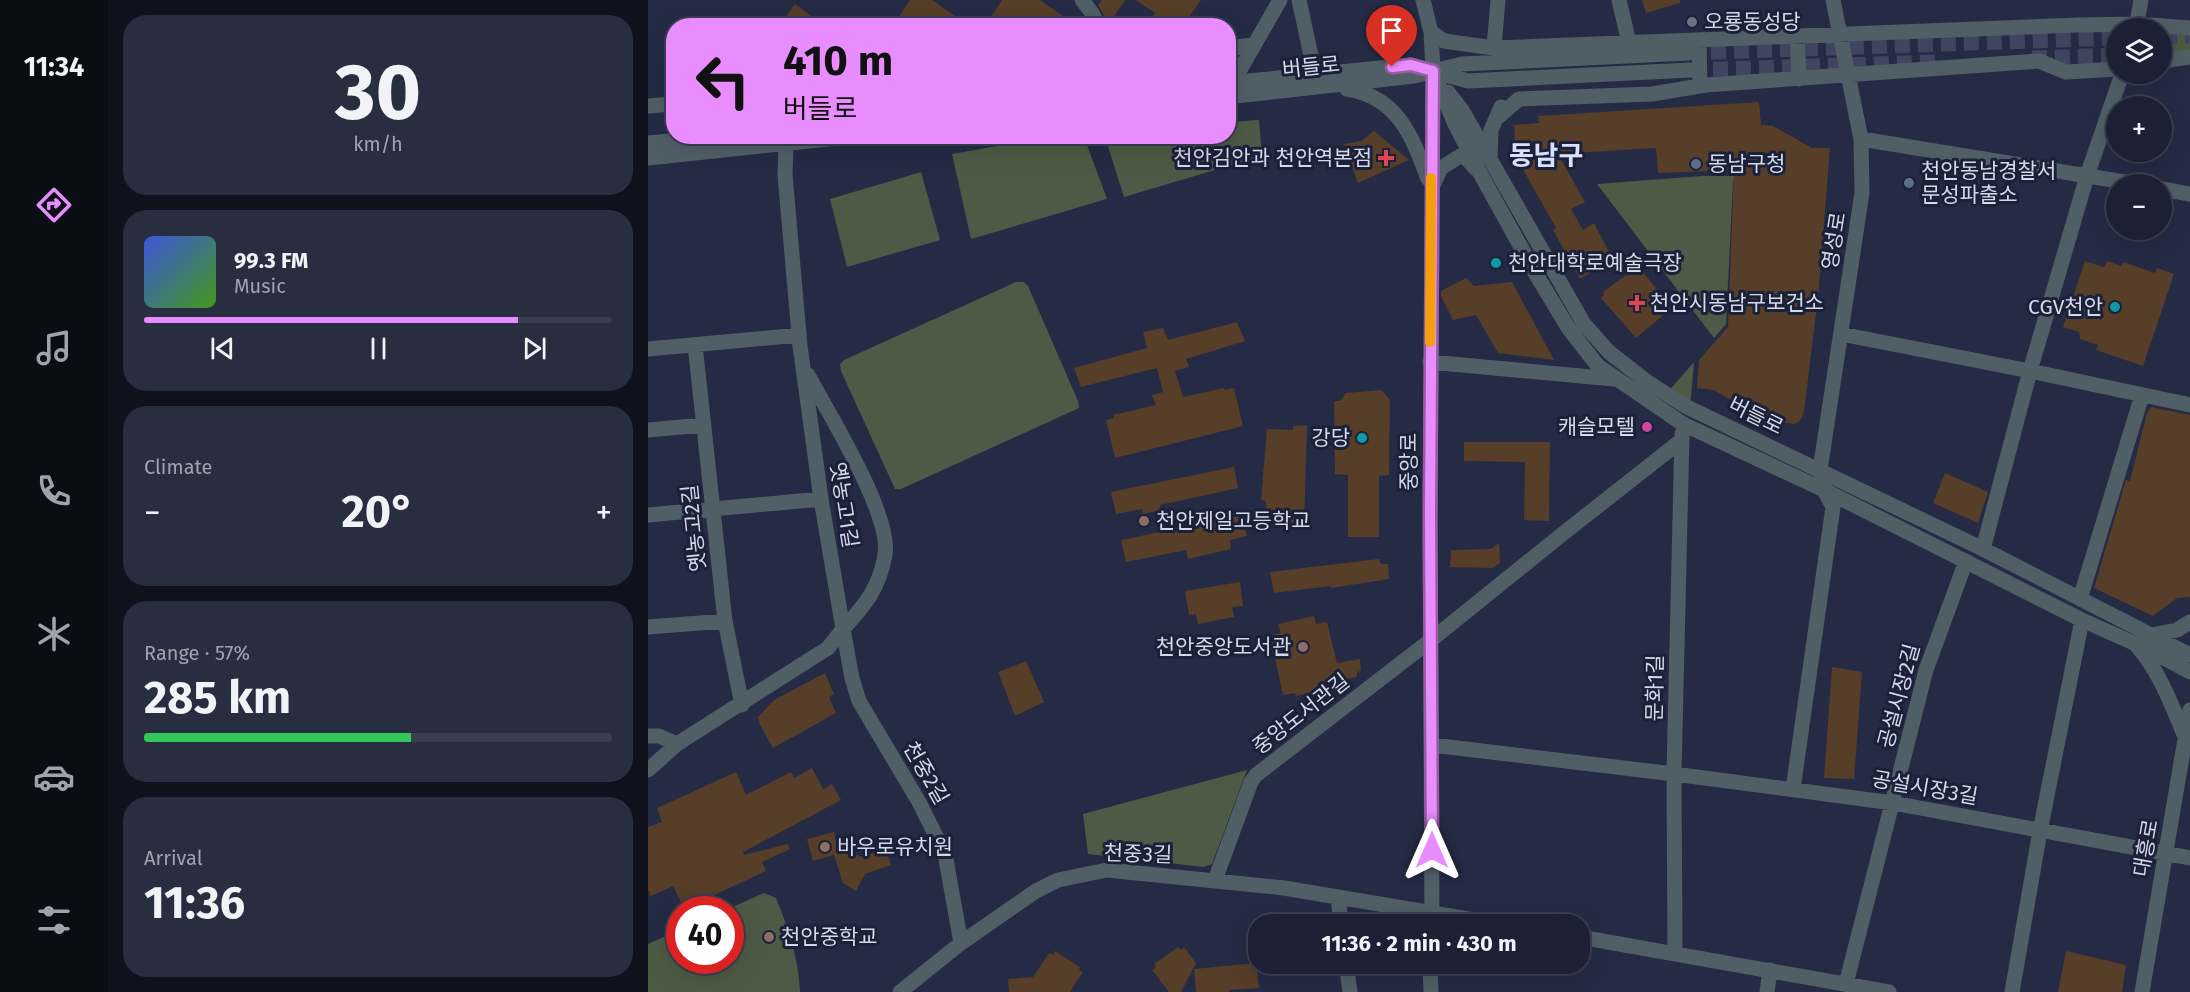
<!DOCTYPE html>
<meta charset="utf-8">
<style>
:root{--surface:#1c2034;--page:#292d40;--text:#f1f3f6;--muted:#a0a3ac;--line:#3a3e4f;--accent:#e98dfe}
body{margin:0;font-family:"Fira Sans","Noto Sans KR",sans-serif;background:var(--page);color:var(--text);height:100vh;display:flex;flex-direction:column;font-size:22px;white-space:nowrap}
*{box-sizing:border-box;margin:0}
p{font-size:20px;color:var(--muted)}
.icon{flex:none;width:33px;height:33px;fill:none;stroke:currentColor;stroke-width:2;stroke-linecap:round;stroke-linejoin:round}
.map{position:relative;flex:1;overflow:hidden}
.drawer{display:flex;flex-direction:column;gap:15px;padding:15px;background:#0f121d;width:540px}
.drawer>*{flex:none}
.top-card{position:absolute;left:18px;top:18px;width:570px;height:126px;border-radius:24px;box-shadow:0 6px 24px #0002,0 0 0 2px var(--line);background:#e98dfe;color:#111;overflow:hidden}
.tools{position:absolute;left:1458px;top:18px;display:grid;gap:12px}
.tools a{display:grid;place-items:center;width:66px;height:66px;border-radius:50%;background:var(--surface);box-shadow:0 6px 24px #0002,0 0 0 2px var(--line);font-size:30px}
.speed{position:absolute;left:18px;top:896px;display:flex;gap:12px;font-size:30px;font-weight:700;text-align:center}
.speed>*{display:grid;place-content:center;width:78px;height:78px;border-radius:50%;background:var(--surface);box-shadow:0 6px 24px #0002,0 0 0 2px var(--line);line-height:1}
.speed .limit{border:9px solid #d22;background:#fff;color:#111}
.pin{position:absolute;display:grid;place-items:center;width:51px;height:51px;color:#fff;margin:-62px -26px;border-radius:50% 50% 50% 0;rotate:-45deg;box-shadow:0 0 6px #0007}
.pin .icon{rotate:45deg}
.me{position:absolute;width:66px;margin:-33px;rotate:0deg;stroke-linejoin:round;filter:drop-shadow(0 0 4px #0008)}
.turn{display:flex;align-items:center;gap:21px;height:126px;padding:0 18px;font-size:27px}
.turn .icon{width:78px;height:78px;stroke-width:2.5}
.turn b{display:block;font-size:42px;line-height:51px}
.big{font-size:45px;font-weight:700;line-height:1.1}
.drawer .tile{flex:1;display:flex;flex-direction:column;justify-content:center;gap:9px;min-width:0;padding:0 21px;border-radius:24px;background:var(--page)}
.drawer .dial{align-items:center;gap:0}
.dial b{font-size:78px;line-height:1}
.song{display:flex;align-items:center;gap:18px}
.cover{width:72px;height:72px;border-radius:9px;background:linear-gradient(135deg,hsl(230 70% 55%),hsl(100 70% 35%))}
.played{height:6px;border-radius:3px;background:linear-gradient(90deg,var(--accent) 80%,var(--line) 80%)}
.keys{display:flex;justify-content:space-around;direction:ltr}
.heat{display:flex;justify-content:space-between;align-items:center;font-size:33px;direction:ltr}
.charge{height:9px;border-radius:4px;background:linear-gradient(90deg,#34c759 57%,var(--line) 0)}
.trip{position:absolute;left:600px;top:914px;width:342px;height:60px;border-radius:24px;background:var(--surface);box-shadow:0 6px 24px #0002,0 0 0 2px var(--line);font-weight:700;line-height:60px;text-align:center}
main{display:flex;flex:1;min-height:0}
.tab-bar{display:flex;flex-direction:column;width:108px;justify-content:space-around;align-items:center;background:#0b0d15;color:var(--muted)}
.tab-bar .icon{width:42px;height:42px}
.tab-bar .current{color:var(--accent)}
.tab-bar b{font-size:27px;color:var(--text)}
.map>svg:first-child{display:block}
.green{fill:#4d5a45}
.building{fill:#563e28}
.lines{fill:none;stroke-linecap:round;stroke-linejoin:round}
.minor-tunnel{stroke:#3f455e;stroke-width:15;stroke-dasharray:15 8;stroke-linecap:butt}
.minor{stroke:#505f66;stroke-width:15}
.route-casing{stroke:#975ca5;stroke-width:15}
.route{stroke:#e98dfe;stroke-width:10}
.slow{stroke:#f59e0b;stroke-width:10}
.worship-dot{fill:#6b7280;stroke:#1c213a;stroke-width:2}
.health-dot{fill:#e0444e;stroke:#1c213a;stroke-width:2}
.service-dot{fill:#5c6f8a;stroke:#1c213a;stroke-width:2}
.culture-dot{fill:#0f9aa8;stroke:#1c213a;stroke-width:2}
.hotel-dot{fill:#d1479c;stroke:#1c213a;stroke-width:2}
.education-dot{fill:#8d6e63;stroke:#1c213a;stroke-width:2}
.labels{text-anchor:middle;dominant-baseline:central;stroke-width:6;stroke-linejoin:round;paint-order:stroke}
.poi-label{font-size:21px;fill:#d4d9ea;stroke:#1c213a;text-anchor:start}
.street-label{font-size:21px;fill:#d4d9ea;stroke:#1c213a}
.district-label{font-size:27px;font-weight:bold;fill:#d8e0fb;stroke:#1c213a}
</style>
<main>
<nav class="tab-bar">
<b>11:34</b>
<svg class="icon current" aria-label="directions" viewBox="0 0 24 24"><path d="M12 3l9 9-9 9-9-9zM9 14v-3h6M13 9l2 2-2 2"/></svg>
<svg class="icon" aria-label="music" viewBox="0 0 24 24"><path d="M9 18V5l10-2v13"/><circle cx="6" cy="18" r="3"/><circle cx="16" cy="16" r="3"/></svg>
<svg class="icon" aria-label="phone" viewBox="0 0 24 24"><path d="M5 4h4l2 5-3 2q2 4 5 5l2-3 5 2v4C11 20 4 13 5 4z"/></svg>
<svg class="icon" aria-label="climate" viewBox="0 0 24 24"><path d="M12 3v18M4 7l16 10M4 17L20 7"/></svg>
<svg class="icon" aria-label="car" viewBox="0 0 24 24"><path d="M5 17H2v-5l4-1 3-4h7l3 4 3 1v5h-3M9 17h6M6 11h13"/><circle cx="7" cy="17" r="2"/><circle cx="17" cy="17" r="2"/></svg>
<svg class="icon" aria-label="filters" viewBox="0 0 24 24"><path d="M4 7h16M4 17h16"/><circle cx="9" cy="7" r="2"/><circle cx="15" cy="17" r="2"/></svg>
</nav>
<section class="drawer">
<div class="tile dial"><b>30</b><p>km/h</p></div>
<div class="tile">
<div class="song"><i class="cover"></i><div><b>99.3 FM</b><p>Music</p></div></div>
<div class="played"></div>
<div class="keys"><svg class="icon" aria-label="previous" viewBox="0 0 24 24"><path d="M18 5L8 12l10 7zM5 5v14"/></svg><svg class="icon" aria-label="pause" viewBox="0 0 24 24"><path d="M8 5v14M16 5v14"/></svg><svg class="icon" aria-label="next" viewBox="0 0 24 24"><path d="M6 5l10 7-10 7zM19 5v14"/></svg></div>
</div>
<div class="tile"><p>Climate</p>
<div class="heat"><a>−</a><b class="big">20°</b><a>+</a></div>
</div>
<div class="tile"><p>Range · 57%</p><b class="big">285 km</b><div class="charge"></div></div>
<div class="tile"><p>Arrival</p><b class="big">11:36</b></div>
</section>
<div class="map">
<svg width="1542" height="992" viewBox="0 0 1542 992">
<rect width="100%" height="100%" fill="#252b45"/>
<path class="green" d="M1514 30H1542V53L1514 56Z
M611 120 614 156 476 197 457 137 580 136 581 122Z
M406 136 436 137 459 199 323 239 304 154Z
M273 172 292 240 199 267 182 199Z
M1054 176H1089L1085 182 1078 324 1066 338 949 184Z
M368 282H376L380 286 430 401 431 408 253 489H247L193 371 192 364 196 360Z
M1046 362 1042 408 1018 394Z
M599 770 564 864 556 867 440 854 435 814Z
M116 893 128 898C140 927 151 960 152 992H0V944L31 930 32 960H82V909H80Z"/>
<path class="building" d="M262 0H284L321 26H245Z
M354 0H392L429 26H394L380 16 374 26 364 19 359 26H337Z
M454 0H477L462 22 458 19 450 5Z
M488 0H553L535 26H498L507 13Z
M994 0H1032V3L998 13Z
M147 4 177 26H131Z
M1111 102 1113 125 1125 126 1164 148H1182L1170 297 1156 412 1152 421 1146 424 1118 420 1066 390 1049 388 1051 360 1080 327 1086 170 1010 173 1008 148 910 154 937 202 923 209 935 230 946 223 962 254 955 257 959 263 932 279 905 230 908 228 868 157 866 125 891 123 890 116Z
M726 131 761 160 710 183 696 144 713 141Z
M1437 261 1456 267 1459 261 1473 266 1475 262 1507 273 1509 268 1526 274 1495 366 1448 350 1450 345 1432 339 1431 332 1415 327Z
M990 266 1024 308 988 338 953 298 956 295 955 292Z
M818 278 826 286 864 282 906 360 850 353 828 315 805 320 793 296V291Z
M589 322 597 341 538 359 541 367 527 371 535 397 576 388 577 390 586 388 595 426 467 458 458 420 466 418 465 415 508 405 504 395 515 392 509 368 433 387 426 368 499 348 495 332 515 328 520 340Z
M734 390 742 400 741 475 731 476V537H700V475L687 474 686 401H692L698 393Z
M1503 407 1542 415V597L1529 598 1505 616 1446 588 1478 480 1482 481 1499 413Z
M659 425 656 524 618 522V501L613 500 619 429 645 430V426Z
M816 442H902L901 521 876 520 877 462 816 461Z
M586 467 590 488 512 505 513 510 495 514 494 509 468 514 463 492Z
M1297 473 1340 492 1330 523 1285 503Z
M595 515 599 536 582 540 583 549 540 559 538 550 478 562 473 540Z
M851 543 852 563 844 568 802 567 803 550 843 549Z
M731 559 733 564H740L741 579 683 588V586L626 593 622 572Z
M592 582 595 606 584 607 586 617 550 624 548 614 541 615 537 591Z
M666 616 668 624 679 622 689 663 712 659 713 671 709 672V677L693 680V685L648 696 647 693 635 695 622 635 633 633 630 624Z
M378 661 396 702 367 716 350 672Z
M1184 667 1214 672 1206 779 1176 778Z
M177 673 186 694 181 697 188 713 125 748 112 725 110 717 126 700Z
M164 768 175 789 184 784 193 800 95 852 96 855 140 844 142 849 114 862 118 871 36 909 25 886 3 896 0 890V827L14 822 9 808 88 772 98 795 143 772 146 778Z
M186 832 188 843 212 857 229 852 228 848 237 845 243 865 217 874 208 891 195 883 186 855 165 861 159 839Z
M530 947 533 950 536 947 548 963 533 992H521L504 970 508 967 506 964Z
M407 951 432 967 431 970 435 972 422 992H361L360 979 385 977 401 953 405 955Z
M1418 951 1478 965 1474 992H1410Z
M608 963 611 988 581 990V992H548L546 969Z"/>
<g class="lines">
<path class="minor-tunnel" d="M1514 37 1542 36
M1040 53 1468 38
M1384 58 1468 55
M1042 70 1288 62"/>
<path class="minor" d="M434 0 444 13 450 26
M651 0 667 74
M775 0 783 32 785 71 782 536 784 924
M971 0 981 43
M1488 28 1493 0
M783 32 796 41 846 48 1431 25 1489 24 1542 28
M1149 36 1151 79
M1051 40 1052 86
M580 48 606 45
M846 48 850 0
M1514 61 1542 57
M785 71 806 122 832 173 889 276 921 329 950 366 1035 424 1176 490 1434 620 1499 649 1542 672
M585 82 632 0
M580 83 763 65 820 81 1042 70
M699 89C750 97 764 136 780 179
M800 92 814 110 936 324 961 352 998 381 1037 406 1335 549 1542 655
M580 97 766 76 814 64 1040 53
M0 106 26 104
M850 117 871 99 1004 94 1058 85 1391 61 1418 72 1468 69
M1213 139 1489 184
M0 143 72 136
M0 158 209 136
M842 159 843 130 853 107
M786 183 793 168 812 156 818 158 828 169
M1514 189 1542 194
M1193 334 1382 371 1542 405
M47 345 77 621 94 705
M0 349 151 335
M782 362 966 379
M160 375C181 414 244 515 237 555 231 589 217 605 195 629L204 678 211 701 271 802 297 854 313 943
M0 430 55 425
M0 515 173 499
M1335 549 1382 371 1439 176 1474 74
M1432 599 1494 395
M0 627 77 621
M1504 635 1529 630 1542 622
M1488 645C1510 668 1525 708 1537 737
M0 736H11L29 744
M784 745 1026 774 1245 803 1542 858
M0 770 29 744 180 648 195 629 173 499 152 346 137 175 138 145
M1145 789 1185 507 1176 490 1172 470 1214 193 1213 139 1185 0
M567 880 603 782 608 775 783 640 912 536 1034 440
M690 898 693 924
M932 937 1241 992
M1027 953 1026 774 1034 434
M698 963 702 992
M782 963 783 992
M1198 984 1278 670 1318 561
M252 992 313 943 388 891 410 880 459 870 636 888 850 924
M1119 992 1122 970
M1364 992 1392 831 1434 620
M1494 992 1542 710"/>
</g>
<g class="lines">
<defs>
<path id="route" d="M744 67 763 65 785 71 782 514 784 850"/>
</defs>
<use href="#route" class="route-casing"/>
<use href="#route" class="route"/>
<path class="slow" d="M782 342 783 178"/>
</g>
<circle class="worship-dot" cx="1044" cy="22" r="6"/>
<g class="health-dot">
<path d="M735 149h6v6h6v6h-6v6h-6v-6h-6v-6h6z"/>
<path d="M986 294h6v6h6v6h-6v6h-6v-6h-6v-6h6z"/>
</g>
<g class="service-dot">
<circle cx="1048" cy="164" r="6"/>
<circle cx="1261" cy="183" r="6"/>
</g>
<g class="culture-dot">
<circle cx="848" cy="263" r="6"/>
<circle cx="1467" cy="307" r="6"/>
<circle cx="714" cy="438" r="6"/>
</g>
<circle class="hotel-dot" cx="999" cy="427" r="6"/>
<g class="education-dot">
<circle cx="496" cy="521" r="6"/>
<circle cx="655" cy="647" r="6"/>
<circle cx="177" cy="847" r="6"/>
<circle cx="121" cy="937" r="6"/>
</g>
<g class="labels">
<g class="poi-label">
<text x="1056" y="22">오룡동성당</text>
<text x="724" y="158" text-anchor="end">천안김안과 천안역본점</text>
<text x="1060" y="164">동남구청</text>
<text x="1273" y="171">천안동남경찰서<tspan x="1273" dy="24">문성파출소</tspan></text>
<text x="860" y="263">천안대학로예술극장</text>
<text x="1002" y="303">천안시동남구보건소</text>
<text x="1455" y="307" text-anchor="end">CGV천안</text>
<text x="987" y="427" text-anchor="end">캐슬모텔</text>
<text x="702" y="438" text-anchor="end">강당</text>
<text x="508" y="521">천안제일고등학교</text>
<text x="643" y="647" text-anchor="end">천안중앙도서관</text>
<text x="189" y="847">바우로유치원</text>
<text x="133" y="937">천안중학교</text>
</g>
<g class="street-label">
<text transform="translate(663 67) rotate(-6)">버들로</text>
<text transform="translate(1186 241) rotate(-81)">영성로</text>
<text transform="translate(1108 416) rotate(26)">버들로</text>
<text transform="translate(761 462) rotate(-90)">중앙로</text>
<text transform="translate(196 505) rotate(81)">옛농고1길</text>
<text transform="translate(46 528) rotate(-96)">옛농고2길</text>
<text transform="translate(1007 688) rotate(-89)">문화1길</text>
<text transform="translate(1251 696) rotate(-75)">공설시장2길</text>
<text transform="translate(653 714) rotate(-38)">중앙도서관길</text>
<text transform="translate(278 773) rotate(60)">천중2길</text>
<text transform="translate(1277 788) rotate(10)">공설시장3길</text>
<text transform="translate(1498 848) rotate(-80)">대흥로</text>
<text transform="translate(490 854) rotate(2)">천중3길</text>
</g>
<g class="district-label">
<text x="898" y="156">동남구</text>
</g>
</g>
</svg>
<div class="tools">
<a><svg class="icon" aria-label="layers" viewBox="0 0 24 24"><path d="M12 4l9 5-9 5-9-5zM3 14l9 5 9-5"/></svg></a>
<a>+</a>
<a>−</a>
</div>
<div class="speed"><div class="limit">40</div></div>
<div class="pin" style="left:744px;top:67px;background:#d93025"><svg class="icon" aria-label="arrive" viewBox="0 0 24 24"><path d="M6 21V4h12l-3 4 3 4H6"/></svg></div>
<svg class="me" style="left:784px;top:850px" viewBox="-20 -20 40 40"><path d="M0-17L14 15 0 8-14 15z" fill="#e98dfe" stroke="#fff" stroke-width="4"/></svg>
<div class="trip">11:36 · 2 min · 430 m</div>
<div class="top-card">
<div class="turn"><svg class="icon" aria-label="left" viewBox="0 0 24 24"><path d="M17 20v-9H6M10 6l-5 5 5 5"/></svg><div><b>410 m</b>버들로</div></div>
</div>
</div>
</main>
